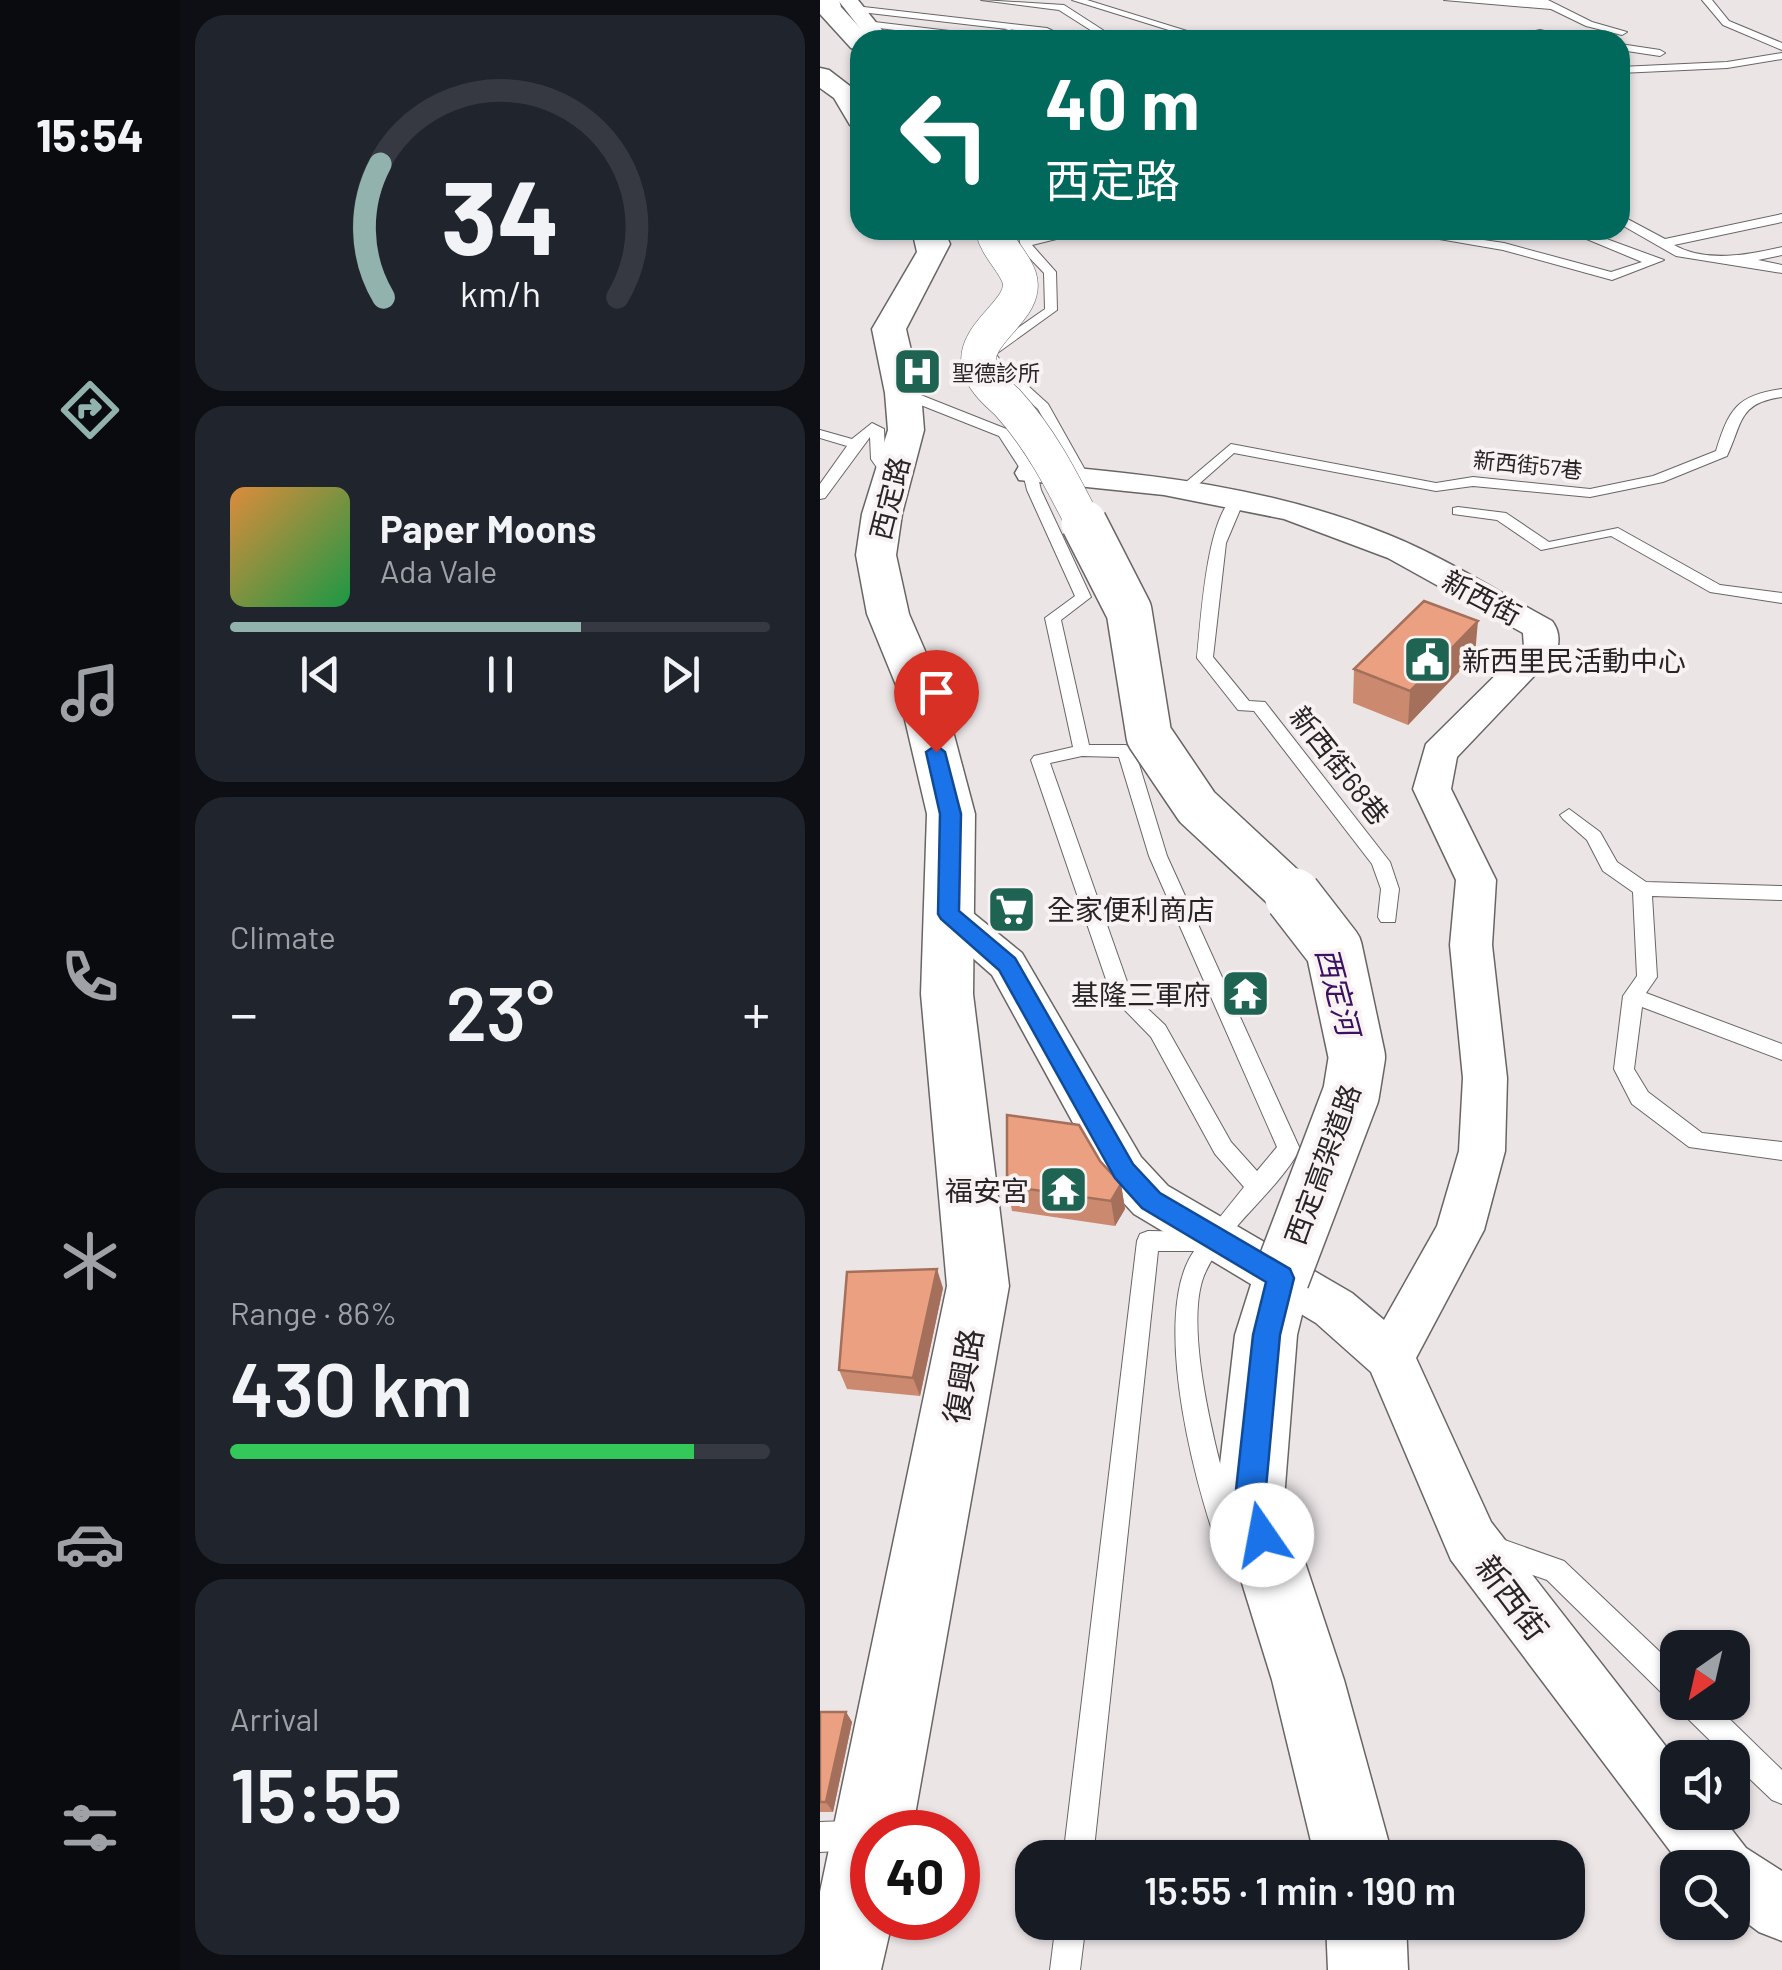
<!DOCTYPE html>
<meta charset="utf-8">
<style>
:root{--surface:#171b24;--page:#20242c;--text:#f1f3f6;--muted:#9ea1a6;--line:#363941;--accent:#92b2ad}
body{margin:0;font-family:Barlow,"Noto Sans TC",sans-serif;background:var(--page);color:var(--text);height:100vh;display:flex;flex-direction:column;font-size:38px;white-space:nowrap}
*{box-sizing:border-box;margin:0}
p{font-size:32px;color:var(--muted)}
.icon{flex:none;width:55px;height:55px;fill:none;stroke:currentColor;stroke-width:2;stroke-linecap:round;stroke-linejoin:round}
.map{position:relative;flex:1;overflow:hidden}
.panel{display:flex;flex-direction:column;gap:15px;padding:15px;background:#0d0f14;width:640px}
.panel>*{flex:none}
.banner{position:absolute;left:30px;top:30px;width:780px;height:210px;border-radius:30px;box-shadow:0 2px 8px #0004;background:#00695c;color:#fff;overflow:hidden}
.needle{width:65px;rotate:214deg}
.buttons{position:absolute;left:840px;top:1630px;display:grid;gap:20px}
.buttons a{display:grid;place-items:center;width:90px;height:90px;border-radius:20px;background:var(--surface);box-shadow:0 2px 8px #0004;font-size:50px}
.speed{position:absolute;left:30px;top:1810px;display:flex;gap:20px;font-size:50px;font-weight:700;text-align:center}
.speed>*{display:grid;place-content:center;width:130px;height:130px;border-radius:50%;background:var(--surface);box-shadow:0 2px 8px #0004;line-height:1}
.speed .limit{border:15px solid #d22;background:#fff;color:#111}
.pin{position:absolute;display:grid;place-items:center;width:85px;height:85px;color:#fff;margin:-102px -42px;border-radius:50% 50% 50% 0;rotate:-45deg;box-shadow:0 0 10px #0007}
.pin .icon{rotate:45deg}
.me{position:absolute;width:110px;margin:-55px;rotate:348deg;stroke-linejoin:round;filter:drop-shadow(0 0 8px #0008)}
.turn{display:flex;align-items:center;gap:35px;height:210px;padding:0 30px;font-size:45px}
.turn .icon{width:130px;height:130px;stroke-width:2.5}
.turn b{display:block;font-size:70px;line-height:85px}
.big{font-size:75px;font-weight:600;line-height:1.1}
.panel .card{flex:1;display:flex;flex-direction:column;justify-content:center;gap:15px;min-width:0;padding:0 35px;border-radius:30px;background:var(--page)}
.panel .dial{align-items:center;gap:0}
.dial svg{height:260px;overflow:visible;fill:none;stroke:var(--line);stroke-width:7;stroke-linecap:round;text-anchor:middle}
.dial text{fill:var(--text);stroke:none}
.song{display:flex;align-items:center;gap:30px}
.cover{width:120px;height:120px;border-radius:15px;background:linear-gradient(135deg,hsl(30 70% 55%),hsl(140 70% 35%))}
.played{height:10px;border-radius:5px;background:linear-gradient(90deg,var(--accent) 65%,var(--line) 65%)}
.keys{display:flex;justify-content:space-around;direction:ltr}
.heat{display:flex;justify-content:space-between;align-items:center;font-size:55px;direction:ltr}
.charge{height:15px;border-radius:8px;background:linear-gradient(90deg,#34c759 86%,var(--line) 0)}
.trip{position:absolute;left:195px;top:1840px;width:570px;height:100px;border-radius:30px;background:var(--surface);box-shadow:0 2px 8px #0004;font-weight:600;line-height:100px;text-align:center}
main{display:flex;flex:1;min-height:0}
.dock{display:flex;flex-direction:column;width:180px;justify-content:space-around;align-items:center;background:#090b0e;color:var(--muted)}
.dock .icon{width:70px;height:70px}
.dock .selected{color:var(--accent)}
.dock b{font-size:45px;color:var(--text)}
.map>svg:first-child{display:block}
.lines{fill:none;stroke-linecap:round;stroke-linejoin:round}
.service-casing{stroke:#6a6565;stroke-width:2}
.minor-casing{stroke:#6a6565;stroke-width:3}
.tertiary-casing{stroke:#6a6565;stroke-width:3}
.service{fill:#fff;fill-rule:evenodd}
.minor{fill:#fff;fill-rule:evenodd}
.tertiary{fill:#fff;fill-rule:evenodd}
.tertiary-bridge-far2-casing{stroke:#6a6565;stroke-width:36;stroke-linecap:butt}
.tertiary-bridge-far1-casing{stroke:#6a6565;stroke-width:48;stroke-linecap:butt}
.tertiary-bridge-casing{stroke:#6a6565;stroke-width:59;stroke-linecap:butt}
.tertiary-bridge-far2{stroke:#fff;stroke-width:35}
.tertiary-bridge-far1{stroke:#fff;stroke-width:45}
.tertiary-bridge{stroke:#fff;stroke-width:56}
.wall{fill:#cb8a70}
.shaded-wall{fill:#a5705b}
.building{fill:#eca082;stroke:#a5705b;stroke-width:2.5}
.route{fill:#1a73e8;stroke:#114b97;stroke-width:2.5}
.labels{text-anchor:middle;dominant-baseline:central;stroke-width:8;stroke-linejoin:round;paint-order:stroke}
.far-poi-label{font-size:22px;fill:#282526;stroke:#f9f2f3;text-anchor:start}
.far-street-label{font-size:22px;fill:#282526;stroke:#f9f2f3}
.street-label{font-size:28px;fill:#282526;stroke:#f9f2f3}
.poi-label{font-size:28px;fill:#282526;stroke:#f9f2f3;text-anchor:start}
.water-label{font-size:30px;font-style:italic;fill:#3b1261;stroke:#f9f2f3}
.near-street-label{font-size:32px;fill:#282526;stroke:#f9f2f3}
</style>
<main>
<nav class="dock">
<b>15:54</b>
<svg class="icon selected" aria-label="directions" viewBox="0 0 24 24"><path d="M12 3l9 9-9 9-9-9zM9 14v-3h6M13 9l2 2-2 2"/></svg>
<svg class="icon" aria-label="music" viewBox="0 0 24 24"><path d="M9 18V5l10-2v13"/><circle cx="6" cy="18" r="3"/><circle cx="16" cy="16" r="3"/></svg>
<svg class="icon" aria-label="phone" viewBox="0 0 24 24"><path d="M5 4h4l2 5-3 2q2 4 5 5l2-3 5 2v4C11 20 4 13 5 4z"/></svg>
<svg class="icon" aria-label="climate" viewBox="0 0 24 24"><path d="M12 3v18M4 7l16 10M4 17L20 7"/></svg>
<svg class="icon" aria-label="car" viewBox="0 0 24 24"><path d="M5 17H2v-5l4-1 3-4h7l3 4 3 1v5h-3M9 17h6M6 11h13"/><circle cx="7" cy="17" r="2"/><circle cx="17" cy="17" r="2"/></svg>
<svg class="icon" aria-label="filters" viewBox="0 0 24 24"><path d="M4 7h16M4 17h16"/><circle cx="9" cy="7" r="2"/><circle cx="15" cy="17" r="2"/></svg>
</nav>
<section class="panel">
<div class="card dial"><svg viewBox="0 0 100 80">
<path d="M14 69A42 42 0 1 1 86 69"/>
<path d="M14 69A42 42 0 0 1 13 28" stroke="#92b2ad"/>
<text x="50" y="56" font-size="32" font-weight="700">34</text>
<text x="50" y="72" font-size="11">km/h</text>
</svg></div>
<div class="card">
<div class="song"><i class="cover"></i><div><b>Paper Moons</b><p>Ada Vale</p></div></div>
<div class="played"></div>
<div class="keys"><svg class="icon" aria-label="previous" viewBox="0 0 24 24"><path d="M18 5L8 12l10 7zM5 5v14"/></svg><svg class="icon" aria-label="pause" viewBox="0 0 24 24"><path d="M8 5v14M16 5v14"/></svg><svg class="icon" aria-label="next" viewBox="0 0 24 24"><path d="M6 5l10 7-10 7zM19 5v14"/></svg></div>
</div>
<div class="card"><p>Climate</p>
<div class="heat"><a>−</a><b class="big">23°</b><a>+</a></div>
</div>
<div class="card"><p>Range · 86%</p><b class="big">430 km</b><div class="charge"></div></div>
<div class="card"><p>Arrival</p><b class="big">15:55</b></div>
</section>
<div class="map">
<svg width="962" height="1970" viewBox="0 0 962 1970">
<rect width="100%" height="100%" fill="#ebe5e6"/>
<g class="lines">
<defs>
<path id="service" d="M161 0 244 5 289 34 309 40 283 38 239 10Z
M252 0H267L396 40H381Z
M624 0H728L772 22 807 32 802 35 766 26 731 9Z
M882 0H892L909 21 962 43V50L903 25Z
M35 6 227 28 251 40 205 31 32 11Z
M46 21 163 35 189 29 194 32 155 40 43 26Z
M720 30 764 40 720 36 675 40Z
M800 44 840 50 845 53 840 56 800 50Z
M962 53V59L907 68 800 73V67L907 62Z
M962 214V222L854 245C886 263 928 255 962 247V255L938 260 962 265V273L856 256 800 224V215L845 239Z
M198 230H210L211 238 250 230H273L212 245 236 272 237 310 176 354 192 379 206 384 228 404 269 477 267 480H257L218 409 196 390 182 385 162 353 225 309 224 273 201 249Z
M567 230H596L684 243 791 272 822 262 745 230H762L844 260 792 280 683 250Z
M962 389V397C918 403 923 422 907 456L843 482 770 497 653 486 616 491 414 453 371 491 359 488 411 444 616 483 653 477 770 489 833 476 896 451C909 409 917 395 962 389Z
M78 390H88L189 430 217 473 221 490 271 597 241 620 269 745H306L315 751 347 856 480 1149C456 1193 408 1225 386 1271 357 1329 409 1503 430 1564L426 1573 417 1577 408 1573C378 1503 328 1316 374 1251H338L273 1858H243L317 1241 320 1234 328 1231 388 1232 424 1187 395 1154 331 1037 292 997 211 760 214 756 253 747 225 618 255 596 207 490 203 473 179 436 78 396ZM262 756 299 757 329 856 457 1147 437 1171 411 1142 345 1025 311 993 230 763Z
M52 423 64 429 65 459 79 479 67 482 51 459 50 437 5 498 0 499V484L27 446 0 438V430L32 439Z
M418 494 425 498 406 543 393 657 429 701 445 702 570 862 579 889 575 922H561L558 917 561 889 552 864 434 711 418 710 377 658C381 623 386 510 418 494Z
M638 507 686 513 729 542 798 528 900 585 962 593V603L890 592 791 536 721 550 677 520 633 514V508Z
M749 809 780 832 797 862 826 882 962 886V900L832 896 837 977 826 993 962 1044V1060L822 1007 814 1069 828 1092 882 1133 962 1142V1160L869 1147 812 1104 794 1069 803 996 817 976 813 892 783 871 767 840 743 819 740 815Z
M676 1537 744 1561 858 1669V1702H892L962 1770V1804L952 1800 912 1762V1758H908L861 1712 857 1703 848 1699 727 1580 667 1559 663 1550 667 1541Z
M52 1820 62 1825 66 1832H52V1849L0 1852V1822Z
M236 1922H266L260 1970H230Z"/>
<path id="minor" d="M18 0H38L70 40H49Z
M210 464C333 474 455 488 569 535 626 558 678 592 732 621 740 631 741 646 733 656L637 757 631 789 676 880 672 945 687 1078 685 1151 664 1230 596 1358 671 1522 858 1762V1812H898L926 1848 962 1871V1941L939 1932 912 1912V1868H863L631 1560 551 1372 496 1323 314 1214 287 1185 172 975 114 924 108 914 114 904 128 899 142 904 202 953 321 1157 348 1186 532 1293 564 1320 617 1226 639 1151 643 1078 630 945 636 880 593 789 606 744 704 647 703 633 568 558 464 519 344 495 199 480 195 473 199 466Z"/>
<path id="tertiary" d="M0 0H19L21 7 51 40H40V51L31 48 0 14Z
M0 68 9 70 39 93 40 127 30 125 14 98 0 88Z
M92 230H124L130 244 86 329 101 393 104 430 82 514 76 555 89 614 122 690 155 814 153 994 189 1286 92 1832H52V1918H73L61 1970H0V1892L127 1286 101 994 107 814 78 690 47 614 36 555 42 514 68 430 65 393 52 329 97 252Z
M461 1252 483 1259 491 1278 477 1335 464 1499 524 1680 573 1858H495L452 1680 396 1499 415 1335 439 1259Z
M506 1922H586L588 1970H508Z"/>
</defs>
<use href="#service" class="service-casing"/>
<use href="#minor" class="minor-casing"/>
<use href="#tertiary" class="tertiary-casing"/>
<use href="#service" class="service"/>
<use href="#minor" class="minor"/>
<use href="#tertiary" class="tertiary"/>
<defs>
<path id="tertiary-bridge-far2" d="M173 230C178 249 193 260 199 277 210 309 153 331 159 365 162 380 177 393 187 402 221 439 242 481 265 526"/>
<path id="tertiary-bridge-far1" d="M264 523 309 611 329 736 377 807 475 898"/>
<path id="tertiary-bridge" d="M461 1278 531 1094 537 1057 514 949 473 896"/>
</defs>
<use href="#tertiary-bridge-far2" class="tertiary-bridge-far2-casing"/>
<use href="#tertiary-bridge-far1" class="tertiary-bridge-far1-casing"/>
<use href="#tertiary-bridge" class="tertiary-bridge-casing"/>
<use href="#tertiary-bridge-far2" class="tertiary-bridge-far2"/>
<use href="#tertiary-bridge-far1" class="tertiary-bridge-far1"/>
<use href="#tertiary-bridge" class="tertiary-bridge"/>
</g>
<path class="wall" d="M655 655 588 725 533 703 534 669Z
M280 1161 301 1184 305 1209 295 1226 192 1211 187 1186Z
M123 1288 100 1396 27 1389 19 1370Z
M0 1712H26L32 1722 13 1812H0Z"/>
<path class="shaded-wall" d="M658 621 655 655 588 725 590 691Z
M301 1184 305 1209 295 1226 291 1201Z
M117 1269 123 1288 100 1396 93 1378Z
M26 1712 32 1722 13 1812 6 1802Z"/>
<path class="building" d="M604 601 658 621 590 691 534 669Z
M187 1115 259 1125 280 1161 301 1184 291 1201 187 1186Z
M117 1269 93 1378 19 1370 27 1272Z
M0 1712H26L6 1802H0Z"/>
<path class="route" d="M116 745 125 752 141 814 139 911 195 958 313 1164 340 1193 470 1269 474 1278 460 1335 445 1499 456 1535 452 1545 442 1549 431 1545 415 1499 433 1335 446 1282 322 1208 295 1178 179 970 121 919 118 914 120 814 106 752Z"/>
<defs>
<symbol id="hospital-square" viewBox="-11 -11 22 22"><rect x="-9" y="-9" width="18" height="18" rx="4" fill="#1f6353" stroke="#f9f2f3"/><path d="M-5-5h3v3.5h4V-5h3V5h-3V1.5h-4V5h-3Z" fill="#fff"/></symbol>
<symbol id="civic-square" viewBox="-11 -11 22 22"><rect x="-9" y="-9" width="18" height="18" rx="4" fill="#1f6353" stroke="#f9f2f3"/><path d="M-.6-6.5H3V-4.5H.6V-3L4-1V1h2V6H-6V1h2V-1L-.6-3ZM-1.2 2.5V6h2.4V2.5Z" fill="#fff"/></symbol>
<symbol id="supermarket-square" viewBox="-11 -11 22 22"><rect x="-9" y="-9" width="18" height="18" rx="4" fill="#1f6353" stroke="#f9f2f3"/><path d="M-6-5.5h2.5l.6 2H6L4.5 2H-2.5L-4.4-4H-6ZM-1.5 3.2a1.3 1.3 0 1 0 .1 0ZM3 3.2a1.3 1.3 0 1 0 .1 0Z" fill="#fff"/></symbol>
<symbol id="temple-square" viewBox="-11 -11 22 22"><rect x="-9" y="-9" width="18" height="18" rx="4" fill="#1f6353" stroke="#f9f2f3"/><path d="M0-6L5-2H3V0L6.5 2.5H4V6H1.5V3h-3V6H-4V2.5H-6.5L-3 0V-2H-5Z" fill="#fff"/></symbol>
</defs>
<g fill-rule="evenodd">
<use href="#hospital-square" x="70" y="344" width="55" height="55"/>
<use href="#civic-square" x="580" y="632" width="55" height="55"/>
<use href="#supermarket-square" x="164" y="882" width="55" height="55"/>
<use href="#temple-square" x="398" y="966" width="55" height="55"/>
<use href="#temple-square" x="216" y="1162" width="55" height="55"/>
</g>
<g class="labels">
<g class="far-poi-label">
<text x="132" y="372">聖德診所</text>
</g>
<g class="far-street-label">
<text transform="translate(708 464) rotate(6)">新西街57巷</text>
</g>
<g class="street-label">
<text transform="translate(69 498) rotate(-76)">西定路</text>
<text transform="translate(662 597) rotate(28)">新西街</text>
<text transform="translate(520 765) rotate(52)">新西街68巷</text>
<text transform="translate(502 1164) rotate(-70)">西定高架道路</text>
</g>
<g class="poi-label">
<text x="642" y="660">新西里民活動中心</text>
<text x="227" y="909">全家便利商店</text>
<text x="391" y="994" text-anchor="end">基隆三軍府</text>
<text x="209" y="1190" text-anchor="end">福安宮</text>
</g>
<g class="water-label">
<text transform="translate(519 991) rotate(75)">西定河</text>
</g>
<g class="near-street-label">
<text transform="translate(142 1376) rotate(-80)">復興路</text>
<text transform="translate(693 1597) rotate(53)">新西街</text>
</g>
</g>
</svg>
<div class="buttons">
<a><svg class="needle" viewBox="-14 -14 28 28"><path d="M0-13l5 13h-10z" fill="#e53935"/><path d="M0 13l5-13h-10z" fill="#9ea1a6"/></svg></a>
<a><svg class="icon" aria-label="sound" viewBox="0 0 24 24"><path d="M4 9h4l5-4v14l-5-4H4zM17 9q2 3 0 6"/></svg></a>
<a><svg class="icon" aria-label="search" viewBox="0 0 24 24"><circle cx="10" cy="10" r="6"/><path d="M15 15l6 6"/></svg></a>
</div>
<div class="speed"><div class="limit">40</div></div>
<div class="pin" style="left:116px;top:752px;background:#d93025"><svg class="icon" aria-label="arrive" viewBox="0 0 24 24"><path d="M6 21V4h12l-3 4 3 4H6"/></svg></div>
<svg class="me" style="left:442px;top:1535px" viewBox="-20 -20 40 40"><circle r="19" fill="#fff"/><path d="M0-13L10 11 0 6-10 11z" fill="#1a73e8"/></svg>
<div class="trip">15:55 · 1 min · 190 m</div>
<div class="banner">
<div class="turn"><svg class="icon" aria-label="left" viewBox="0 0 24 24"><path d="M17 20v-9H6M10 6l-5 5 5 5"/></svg><div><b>40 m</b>西定路</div></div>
</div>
</div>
</main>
